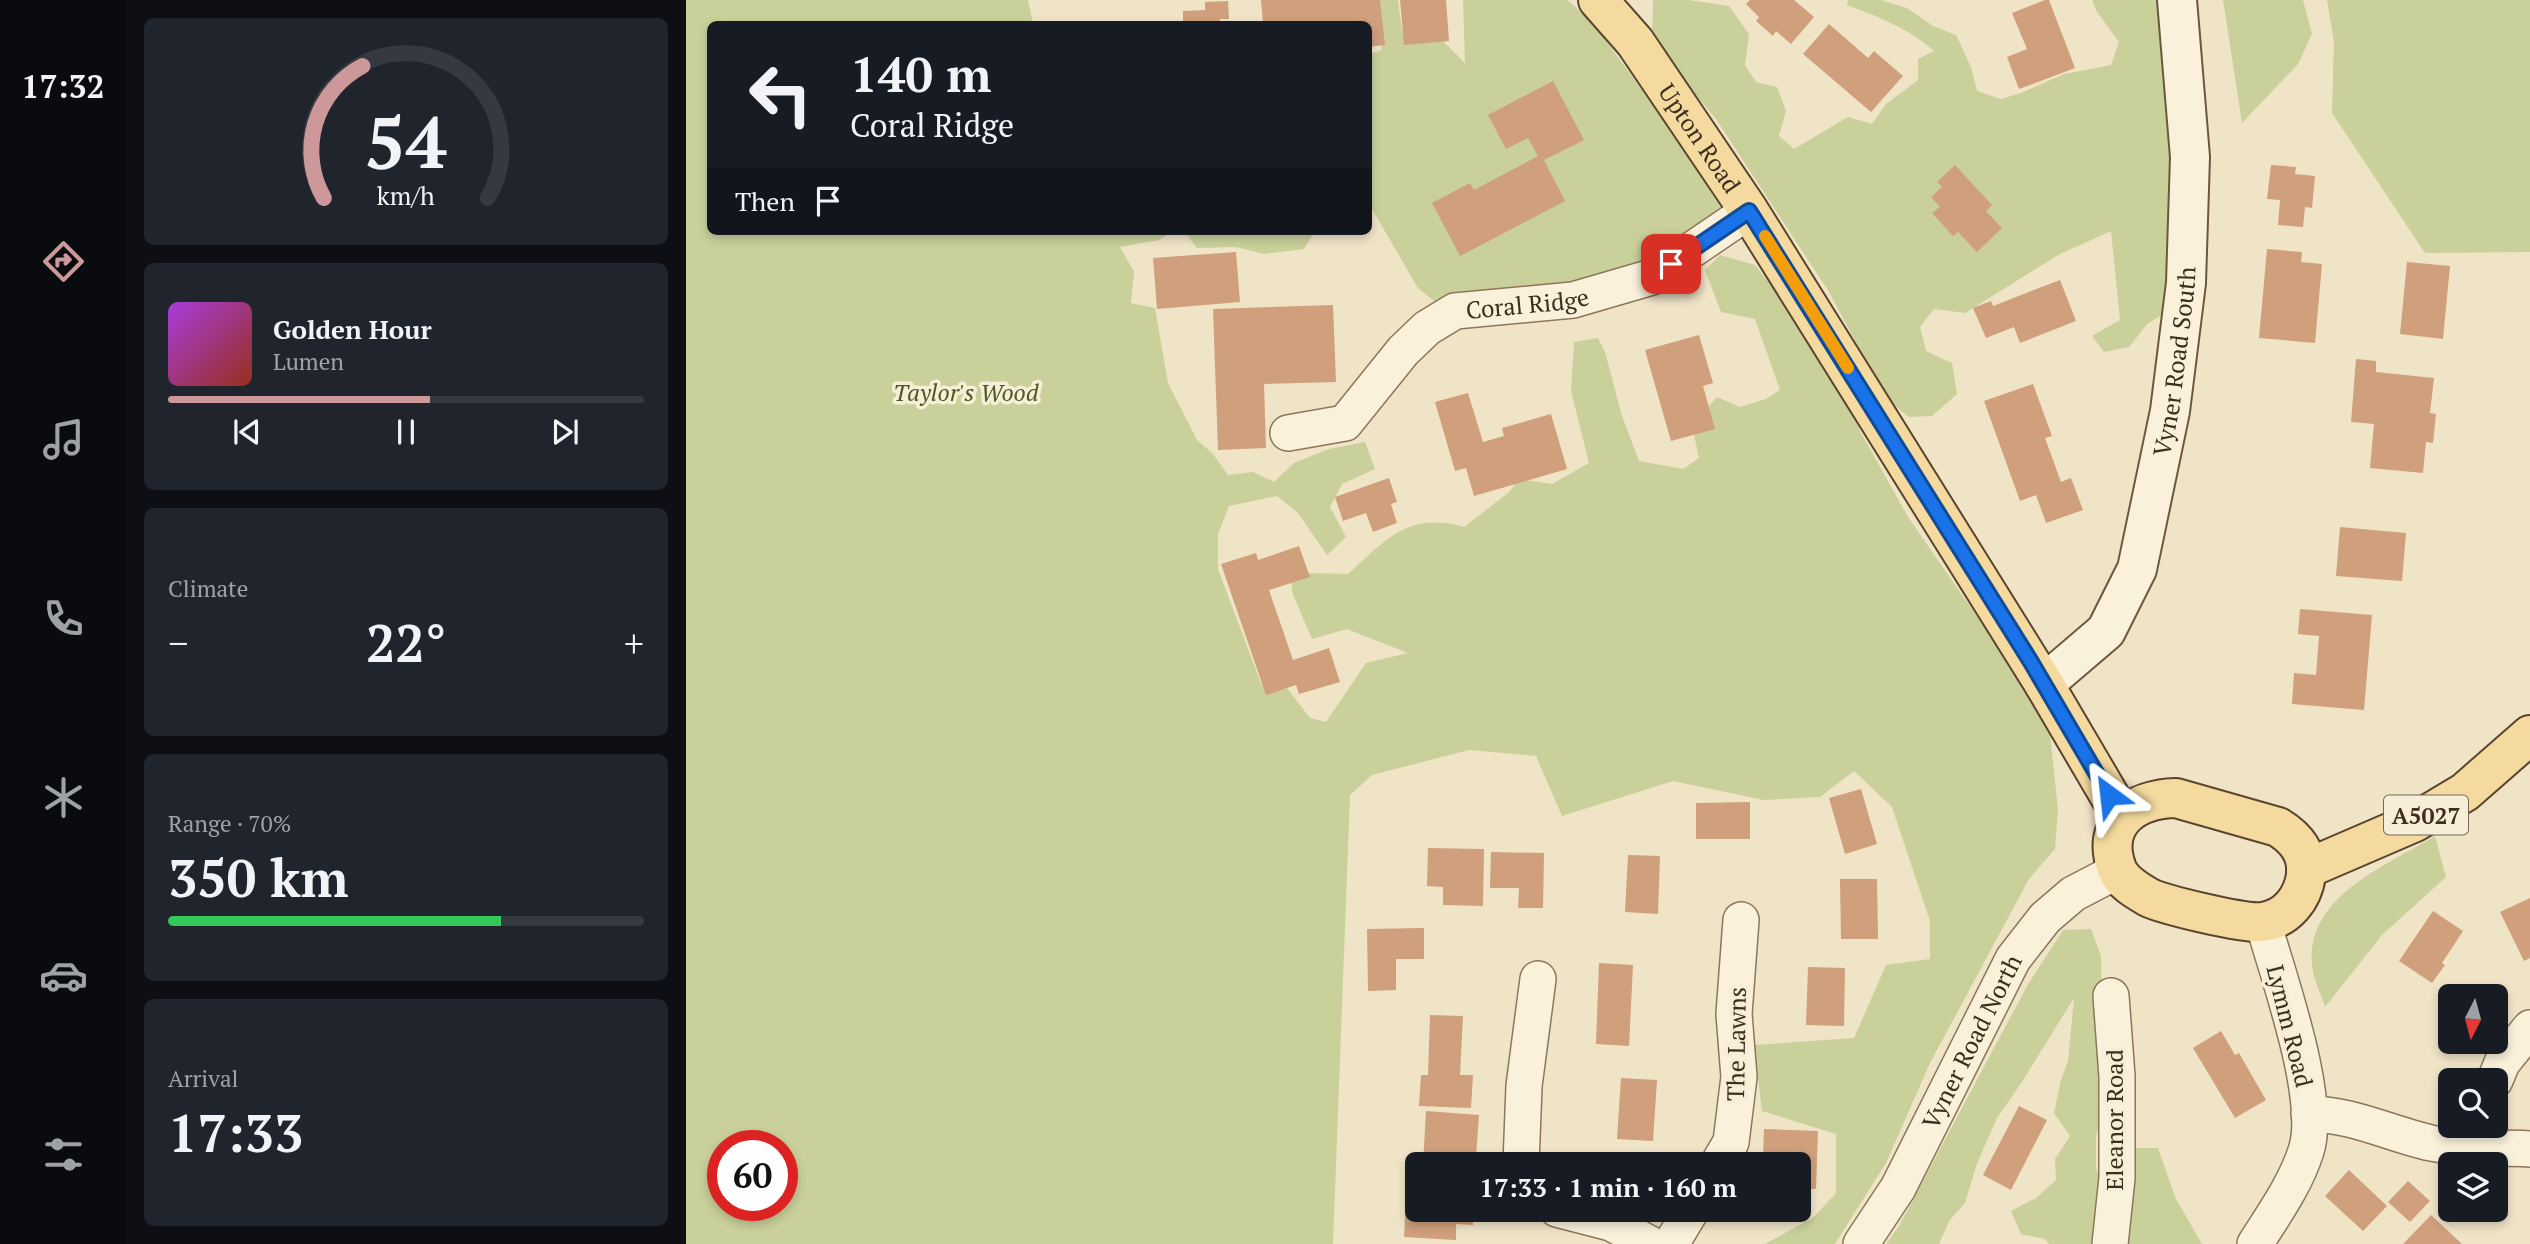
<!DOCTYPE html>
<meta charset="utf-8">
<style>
:root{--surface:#171b24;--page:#20242c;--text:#f1f3f6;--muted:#9ea1a6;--line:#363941;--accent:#cc989a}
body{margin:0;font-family:"PT Serif",serif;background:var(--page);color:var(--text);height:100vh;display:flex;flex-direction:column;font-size:26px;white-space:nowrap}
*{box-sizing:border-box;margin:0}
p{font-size:23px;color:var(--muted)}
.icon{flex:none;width:38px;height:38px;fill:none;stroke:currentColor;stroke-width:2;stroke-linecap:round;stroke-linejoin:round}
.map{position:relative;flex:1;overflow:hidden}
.details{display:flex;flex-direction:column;gap:18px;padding:18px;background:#0d0f14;width:560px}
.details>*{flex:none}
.guide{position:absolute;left:21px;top:21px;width:665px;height:214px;border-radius:10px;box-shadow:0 4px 10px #0003;background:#171b24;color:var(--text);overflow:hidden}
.needle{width:46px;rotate:186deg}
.controls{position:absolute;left:1752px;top:984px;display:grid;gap:14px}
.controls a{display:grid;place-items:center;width:70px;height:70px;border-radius:10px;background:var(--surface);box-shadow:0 4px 10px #0003;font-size:35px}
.speed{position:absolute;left:21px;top:1130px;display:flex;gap:14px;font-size:35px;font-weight:700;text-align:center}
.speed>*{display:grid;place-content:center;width:91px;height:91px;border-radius:50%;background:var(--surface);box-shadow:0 4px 10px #0003;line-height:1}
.speed .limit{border:10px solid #d22;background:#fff;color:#111}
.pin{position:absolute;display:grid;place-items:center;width:60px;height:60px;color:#fff;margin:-30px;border-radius:14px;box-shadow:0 4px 10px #0006}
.me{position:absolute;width:77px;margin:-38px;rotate:330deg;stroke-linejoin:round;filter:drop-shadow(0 0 5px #0008)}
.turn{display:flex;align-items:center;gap:24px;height:147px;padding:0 28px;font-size:32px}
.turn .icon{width:91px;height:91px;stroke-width:2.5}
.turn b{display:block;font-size:49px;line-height:60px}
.then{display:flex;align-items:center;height:66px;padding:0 28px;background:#0003;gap:14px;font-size:26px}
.big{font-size:52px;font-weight:700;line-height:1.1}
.details .widget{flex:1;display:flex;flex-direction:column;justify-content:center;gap:10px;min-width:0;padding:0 24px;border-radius:10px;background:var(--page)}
.details .dial{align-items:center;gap:0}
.dial svg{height:182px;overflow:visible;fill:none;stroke:var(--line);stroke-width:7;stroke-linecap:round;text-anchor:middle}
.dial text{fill:var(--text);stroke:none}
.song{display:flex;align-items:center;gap:21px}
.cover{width:84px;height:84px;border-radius:10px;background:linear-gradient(135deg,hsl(280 70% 55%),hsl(10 70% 35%))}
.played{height:7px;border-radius:4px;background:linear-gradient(90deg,var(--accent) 55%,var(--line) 55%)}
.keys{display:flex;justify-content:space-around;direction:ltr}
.heat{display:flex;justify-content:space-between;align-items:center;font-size:38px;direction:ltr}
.charge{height:10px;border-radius:5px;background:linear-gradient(90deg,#34c759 70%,var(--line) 0)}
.trip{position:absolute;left:719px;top:1152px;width:406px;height:70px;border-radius:10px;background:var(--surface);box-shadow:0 4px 10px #0003;font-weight:700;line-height:70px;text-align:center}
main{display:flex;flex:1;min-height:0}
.menu{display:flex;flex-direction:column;width:126px;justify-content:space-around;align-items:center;background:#090b0e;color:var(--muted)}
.menu .icon{width:49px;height:49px}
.menu .on{color:var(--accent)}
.menu b{font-size:32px;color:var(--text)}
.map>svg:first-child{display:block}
.green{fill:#c9d09a;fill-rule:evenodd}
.building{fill:#d09f7b}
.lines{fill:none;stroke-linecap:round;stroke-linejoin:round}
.street-casing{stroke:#8d765b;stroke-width:38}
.secondary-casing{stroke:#6f573e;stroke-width:42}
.primary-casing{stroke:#5b442f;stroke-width:42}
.street{stroke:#faf1db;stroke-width:35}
.secondary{stroke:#faf1db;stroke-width:38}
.primary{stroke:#f4da9e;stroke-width:38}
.route-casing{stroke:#114b97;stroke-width:18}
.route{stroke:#1a73e8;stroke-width:12}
.slow{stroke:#f59e0b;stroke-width:12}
.labels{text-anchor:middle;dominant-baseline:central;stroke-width:7;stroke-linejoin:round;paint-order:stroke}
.shield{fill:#f7eed7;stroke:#756856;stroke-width:2}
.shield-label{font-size:23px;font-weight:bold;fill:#3d2e1f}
.street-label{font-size:24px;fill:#3d2e1f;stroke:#f7eed7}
.park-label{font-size:24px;font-style:italic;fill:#4d5a25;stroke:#f7eed7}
</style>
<main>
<nav class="menu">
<b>17:32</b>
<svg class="icon on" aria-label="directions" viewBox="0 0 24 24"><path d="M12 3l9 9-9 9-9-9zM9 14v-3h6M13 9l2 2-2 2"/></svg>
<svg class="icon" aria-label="music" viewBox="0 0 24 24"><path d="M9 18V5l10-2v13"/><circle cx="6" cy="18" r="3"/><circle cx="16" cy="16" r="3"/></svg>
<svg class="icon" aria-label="phone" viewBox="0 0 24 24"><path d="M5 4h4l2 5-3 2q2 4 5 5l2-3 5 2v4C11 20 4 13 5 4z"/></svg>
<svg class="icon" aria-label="climate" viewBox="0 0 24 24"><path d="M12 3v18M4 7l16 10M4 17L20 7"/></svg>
<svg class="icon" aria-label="car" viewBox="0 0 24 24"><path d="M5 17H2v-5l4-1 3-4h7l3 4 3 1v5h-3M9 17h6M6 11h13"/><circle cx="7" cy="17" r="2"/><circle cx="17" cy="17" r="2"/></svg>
<svg class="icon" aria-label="filters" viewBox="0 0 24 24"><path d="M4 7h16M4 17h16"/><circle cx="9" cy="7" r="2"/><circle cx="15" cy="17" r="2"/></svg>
</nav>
<section class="details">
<div class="widget dial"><svg viewBox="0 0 100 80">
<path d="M14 69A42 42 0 1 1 86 69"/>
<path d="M14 69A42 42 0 0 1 31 11" stroke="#cc989a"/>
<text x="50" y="56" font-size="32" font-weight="700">54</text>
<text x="50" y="72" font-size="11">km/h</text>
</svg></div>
<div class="widget">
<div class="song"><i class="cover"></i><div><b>Golden Hour</b><p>Lumen</p></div></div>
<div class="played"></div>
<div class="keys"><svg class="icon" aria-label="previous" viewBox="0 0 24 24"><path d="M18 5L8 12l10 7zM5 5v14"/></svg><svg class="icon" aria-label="pause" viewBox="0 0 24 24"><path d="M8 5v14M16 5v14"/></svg><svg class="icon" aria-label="next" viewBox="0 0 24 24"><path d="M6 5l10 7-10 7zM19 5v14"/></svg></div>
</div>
<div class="widget"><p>Climate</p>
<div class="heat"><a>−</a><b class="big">22°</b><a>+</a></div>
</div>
<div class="widget"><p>Range · 70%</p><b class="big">350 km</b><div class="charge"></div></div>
<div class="widget"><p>Arrival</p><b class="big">17:33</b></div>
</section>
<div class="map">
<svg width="1844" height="1244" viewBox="0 0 1844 1244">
<rect width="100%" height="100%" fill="#f0e4c7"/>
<path class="green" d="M0 0H342L347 24H24V231H488L473 240 434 247 448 272 445 303 469 308 482 383 511 440 527 454 542 475 567 472 588 482 608 463 643 449 679 442 689 469 656 484 644 507 660 537 641 555 612 513 591 496 543 506 532 534V569L576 686 601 688 624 718 640 722 680 663 722 653 661 629 626 639 606 592V582L624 573 662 574C700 539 723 511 778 527L822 493 834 479 866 484 903 463 885 391 888 342 912 338 919 352 936 416 953 461 997 469 1013 458 1006 425 1031 397 1054 407 1080 399 1094 390 1069 319 1035 312 1019 270 1034 255 1069 265 1099 303 1166 407 1174 431 1222 517 1322 661 1364 734 1372 810 1369 849 1343 879 1244 1063 1200 1163 1149 1244H1079L1128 1217 1150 1193V1134L1076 1111 1068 1045 1168 1038 1200 965 1244 959V921L1206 807 1168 771 1134 797 1078 800 987 781 876 816 850 756 783 750 686 775 664 795 647 1244H0ZM37 1146H96V1206H37Z
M694 0H712L716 31 753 37 779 63 777 0H881L903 18 974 114 1036 209 948 277 754 306 732 288 683 204 682 55 695 50Z
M967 0H1003L1043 6 1063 34 1059 65 1070 82 1091 87 1100 111 1093 136 1108 149 1162 117 1186 124 1200 104 1232 80V59L1248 51C1222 28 1193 17 1161 5L1162 0H1195L1221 8 1247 26 1270 35 1285 67 1291 91 1315 99 1335 93 1378 74 1425 65 1433 42 1411 12 1406 0H1472L1500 199V300L1461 324 1443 347 1418 352 1406 336 1434 320 1425 231 1372 255 1279 313 1248 309 1234 327 1240 351 1266 363 1271 394 1246 416 1223 417 1200 399 1143 292 1030 119 966 43Z
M1537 0H1617L1626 34 1612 64 1556 123Z
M1641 0H1844V252L1739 253 1646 113 1648 42Z
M498 231H629L618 249 578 254 550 247 511 248Z
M1749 836 1760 877 1696 935 1639 1007C1635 994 1627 979 1626 965 1620 896 1700 866 1749 836Z
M1405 929 1415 956 1418 1105 1410 1137V1169L1423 1193 1448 1148H1472L1489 1197 1516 1244H1363L1359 1239 1335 1234 1325 1211 1350 1198 1370 1180 1369 1159 1384 1136 1368 1113 1375 1080 1382 1061 1388 998 1336 1082 1311 1118 1290 1166 1279 1203 1263 1221 1253 1244H1200L1213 1226 1341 986 1377 930Z"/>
<path class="building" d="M575 0H694L699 45 682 47V24H577Z
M714 0H760L763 41 718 45Z
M1064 0H1108L1128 17 1105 44 1090 31 1087 36 1070 21 1073 17 1060 4Z
M1359 0H1363L1389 68 1333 89 1321 57 1341 49 1326 13Z
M542 1 543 19H534V24H497V11L519 10V2Z
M1143 24 1182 58 1188 51 1217 76 1185 112 1117 54Z
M867 81 898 140 858 160 879 201 774 256 746 203 784 183 788 190 852 156 842 138 820 149 802 115Z
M1269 165 1306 205 1300 211 1316 228 1291 252 1272 232 1267 236 1246 213 1254 207 1245 197 1256 187 1251 182Z
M1585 165 1610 167 1609 174 1629 176 1626 208 1619 207 1617 227 1592 225 1594 200 1581 199Z
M1581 249 1616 252 1615 262 1636 264 1629 343 1573 338Z
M550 252 554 302 471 309 467 258Z
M1721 262 1764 266 1757 339 1714 334Z
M1374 280 1390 321 1334 343 1328 327 1300 338 1287 308 1305 301 1307 306Z
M647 305 650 382 578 384 580 448 532 450 527 309Z
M1013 335 1027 383 1017 386 1029 429 985 441 959 350Z
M1670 359 1690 361V372L1748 378 1744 413 1750 414 1747 443 1740 442 1737 473 1684 468 1688 424 1665 422Z
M1347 384 1366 436 1359 438 1375 482 1385 478 1397 510 1360 523 1350 495 1334 501 1298 401Z
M782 393 797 442 818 436 816 428 865 414 881 469 788 496 780 468 769 471 749 402Z
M703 478 711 502 705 504 711 523 687 532 680 513 657 521 649 497Z
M1654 527 1720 533 1716 581 1650 576Z
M613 546 624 577 583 590 607 660 643 648 654 682 613 694 610 685 580 695 535 564 570 553 572 560Z
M1614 609 1686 615 1678 710 1606 704 1608 673 1630 675 1633 636 1612 634Z
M1175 789 1191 844 1159 854 1143 798Z
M1064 802V839H1010V803Z
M742 848 798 849 797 906 757 905V887L741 886Z
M805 852 858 853 857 908H832L833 888H804Z
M942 855 974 856 972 914 939 912Z
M1154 879H1191L1192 939H1155Z
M1844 898V958L1838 961 1814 912Z
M1747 911 1777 931 1756 963 1759 965 1746 983 1713 961Z
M738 928V959H710V990L682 991 681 929Z
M913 963 947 965 943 1046 910 1044Z
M1122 967 1159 968 1158 1026 1120 1025Z
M744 1015 777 1016 774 1075H787L785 1108 733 1106 735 1075H742Z
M1535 1031 1549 1055 1553 1053 1580 1100 1549 1118 1507 1048Z
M935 1078 971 1080 967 1141 931 1139Z
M1333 1106 1361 1120 1325 1190 1297 1175Z
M740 1111 793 1115 790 1157 773 1156V1164H737Z
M1078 1129 1132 1131 1130 1189H1113V1164H1106V1157L1077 1156Z
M1663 1170 1701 1206 1677 1231 1639 1196Z
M1722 1181 1744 1201 1724 1222 1702 1202Z
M720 1199H732V1209H787V1225L770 1224V1240L718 1237Z
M1745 1215 1776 1244H1717Z"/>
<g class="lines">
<defs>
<g id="street">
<path id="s1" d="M602 433 659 423 717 351 741 328 769 311 887 300 966 277 1063 211"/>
<path d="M1809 1080 1816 1063 1844 1028"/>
<path d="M1623 1114C1667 1114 1704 1134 1745 1143 1777 1150 1812 1147 1844 1149"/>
<path d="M835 1164 838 1086 852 979"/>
<path d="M1032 1164 1045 1142 1053 1077 1048 1014 1055 920"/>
<path d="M871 1209 925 1223 964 1244"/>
<path d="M985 1244 1006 1209"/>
<path id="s2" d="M1175 1244 1212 1188 1327 959 1359 918 1387 894 1431 871"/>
<path d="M1424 1244 1431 1178V1076L1425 996"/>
<path d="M1569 1244C1588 1214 1609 1185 1620 1151 1637 1099 1592 976 1577 922"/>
</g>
<g id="secondary">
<path id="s3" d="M1358 684 1420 631 1451 569 1484 411 1500 283 1504 157 1491 0"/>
</g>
<g id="primary">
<path id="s4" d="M912 0 949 42 1063 211 1358 684 1436 817"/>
<path d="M1490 798 1592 827C1610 838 1622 853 1620 875 1617 898 1601 919 1576 922 1558 924 1478 905 1462 897 1450 890 1436 882 1431 869 1414 823 1448 799 1490 798Z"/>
<path d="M1620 869 1729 822 1779 792 1844 735"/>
</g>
</defs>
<use href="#street" class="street-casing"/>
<use href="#secondary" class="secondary-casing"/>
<use href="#primary" class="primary-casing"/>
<use href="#street" class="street"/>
<use href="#secondary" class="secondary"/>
<use href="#primary" class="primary"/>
</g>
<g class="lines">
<defs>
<path id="route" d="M985 264 1063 211 1345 662 1423 795"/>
</defs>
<use href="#route" class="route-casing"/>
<use href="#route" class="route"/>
<path class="slow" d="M1079 236 1162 368"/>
</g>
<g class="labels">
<rect class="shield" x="1698" y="795.5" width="84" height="39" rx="5"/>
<g class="shield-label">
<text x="1740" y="815">A5027</text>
</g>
<g class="street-label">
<text stroke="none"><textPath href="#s4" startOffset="172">Upton Road</textPath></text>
<text stroke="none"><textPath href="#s1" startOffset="289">Coral Ridge</textPath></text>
<text stroke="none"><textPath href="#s3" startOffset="362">Vyner Road South</textPath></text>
<text transform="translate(1604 1026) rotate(76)">Lymm Road</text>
<text stroke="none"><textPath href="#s2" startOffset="231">Vyner Road North</textPath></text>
<text transform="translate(1050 1044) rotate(-89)">The Lawns</text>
<text transform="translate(1428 1120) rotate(-90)">Eleanor Road</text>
</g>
<g class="park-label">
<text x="280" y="392">Taylor's Wood</text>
</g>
</g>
</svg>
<div class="controls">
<a><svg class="needle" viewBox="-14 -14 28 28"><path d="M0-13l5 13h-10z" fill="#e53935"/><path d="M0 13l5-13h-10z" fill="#9ea1a6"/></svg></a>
<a><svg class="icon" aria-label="search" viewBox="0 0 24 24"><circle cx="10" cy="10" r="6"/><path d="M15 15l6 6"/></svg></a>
<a><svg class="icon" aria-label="layers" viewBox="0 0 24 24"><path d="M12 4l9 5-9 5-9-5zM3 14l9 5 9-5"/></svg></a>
</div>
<div class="speed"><div class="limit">60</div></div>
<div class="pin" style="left:985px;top:264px;background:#d93025"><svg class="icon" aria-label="arrive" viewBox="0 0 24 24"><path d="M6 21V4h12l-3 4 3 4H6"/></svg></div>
<svg class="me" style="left:1423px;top:795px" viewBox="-20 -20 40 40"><path d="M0-17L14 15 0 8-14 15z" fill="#1a73e8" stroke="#fff" stroke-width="4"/></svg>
<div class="trip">17:33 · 1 min · 160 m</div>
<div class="guide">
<div class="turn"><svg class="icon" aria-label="left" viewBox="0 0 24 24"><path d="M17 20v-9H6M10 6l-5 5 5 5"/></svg><div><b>140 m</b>Coral Ridge</div></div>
<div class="then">Then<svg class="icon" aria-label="arrive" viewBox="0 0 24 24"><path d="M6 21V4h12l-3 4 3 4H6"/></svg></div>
</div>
</div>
</main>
